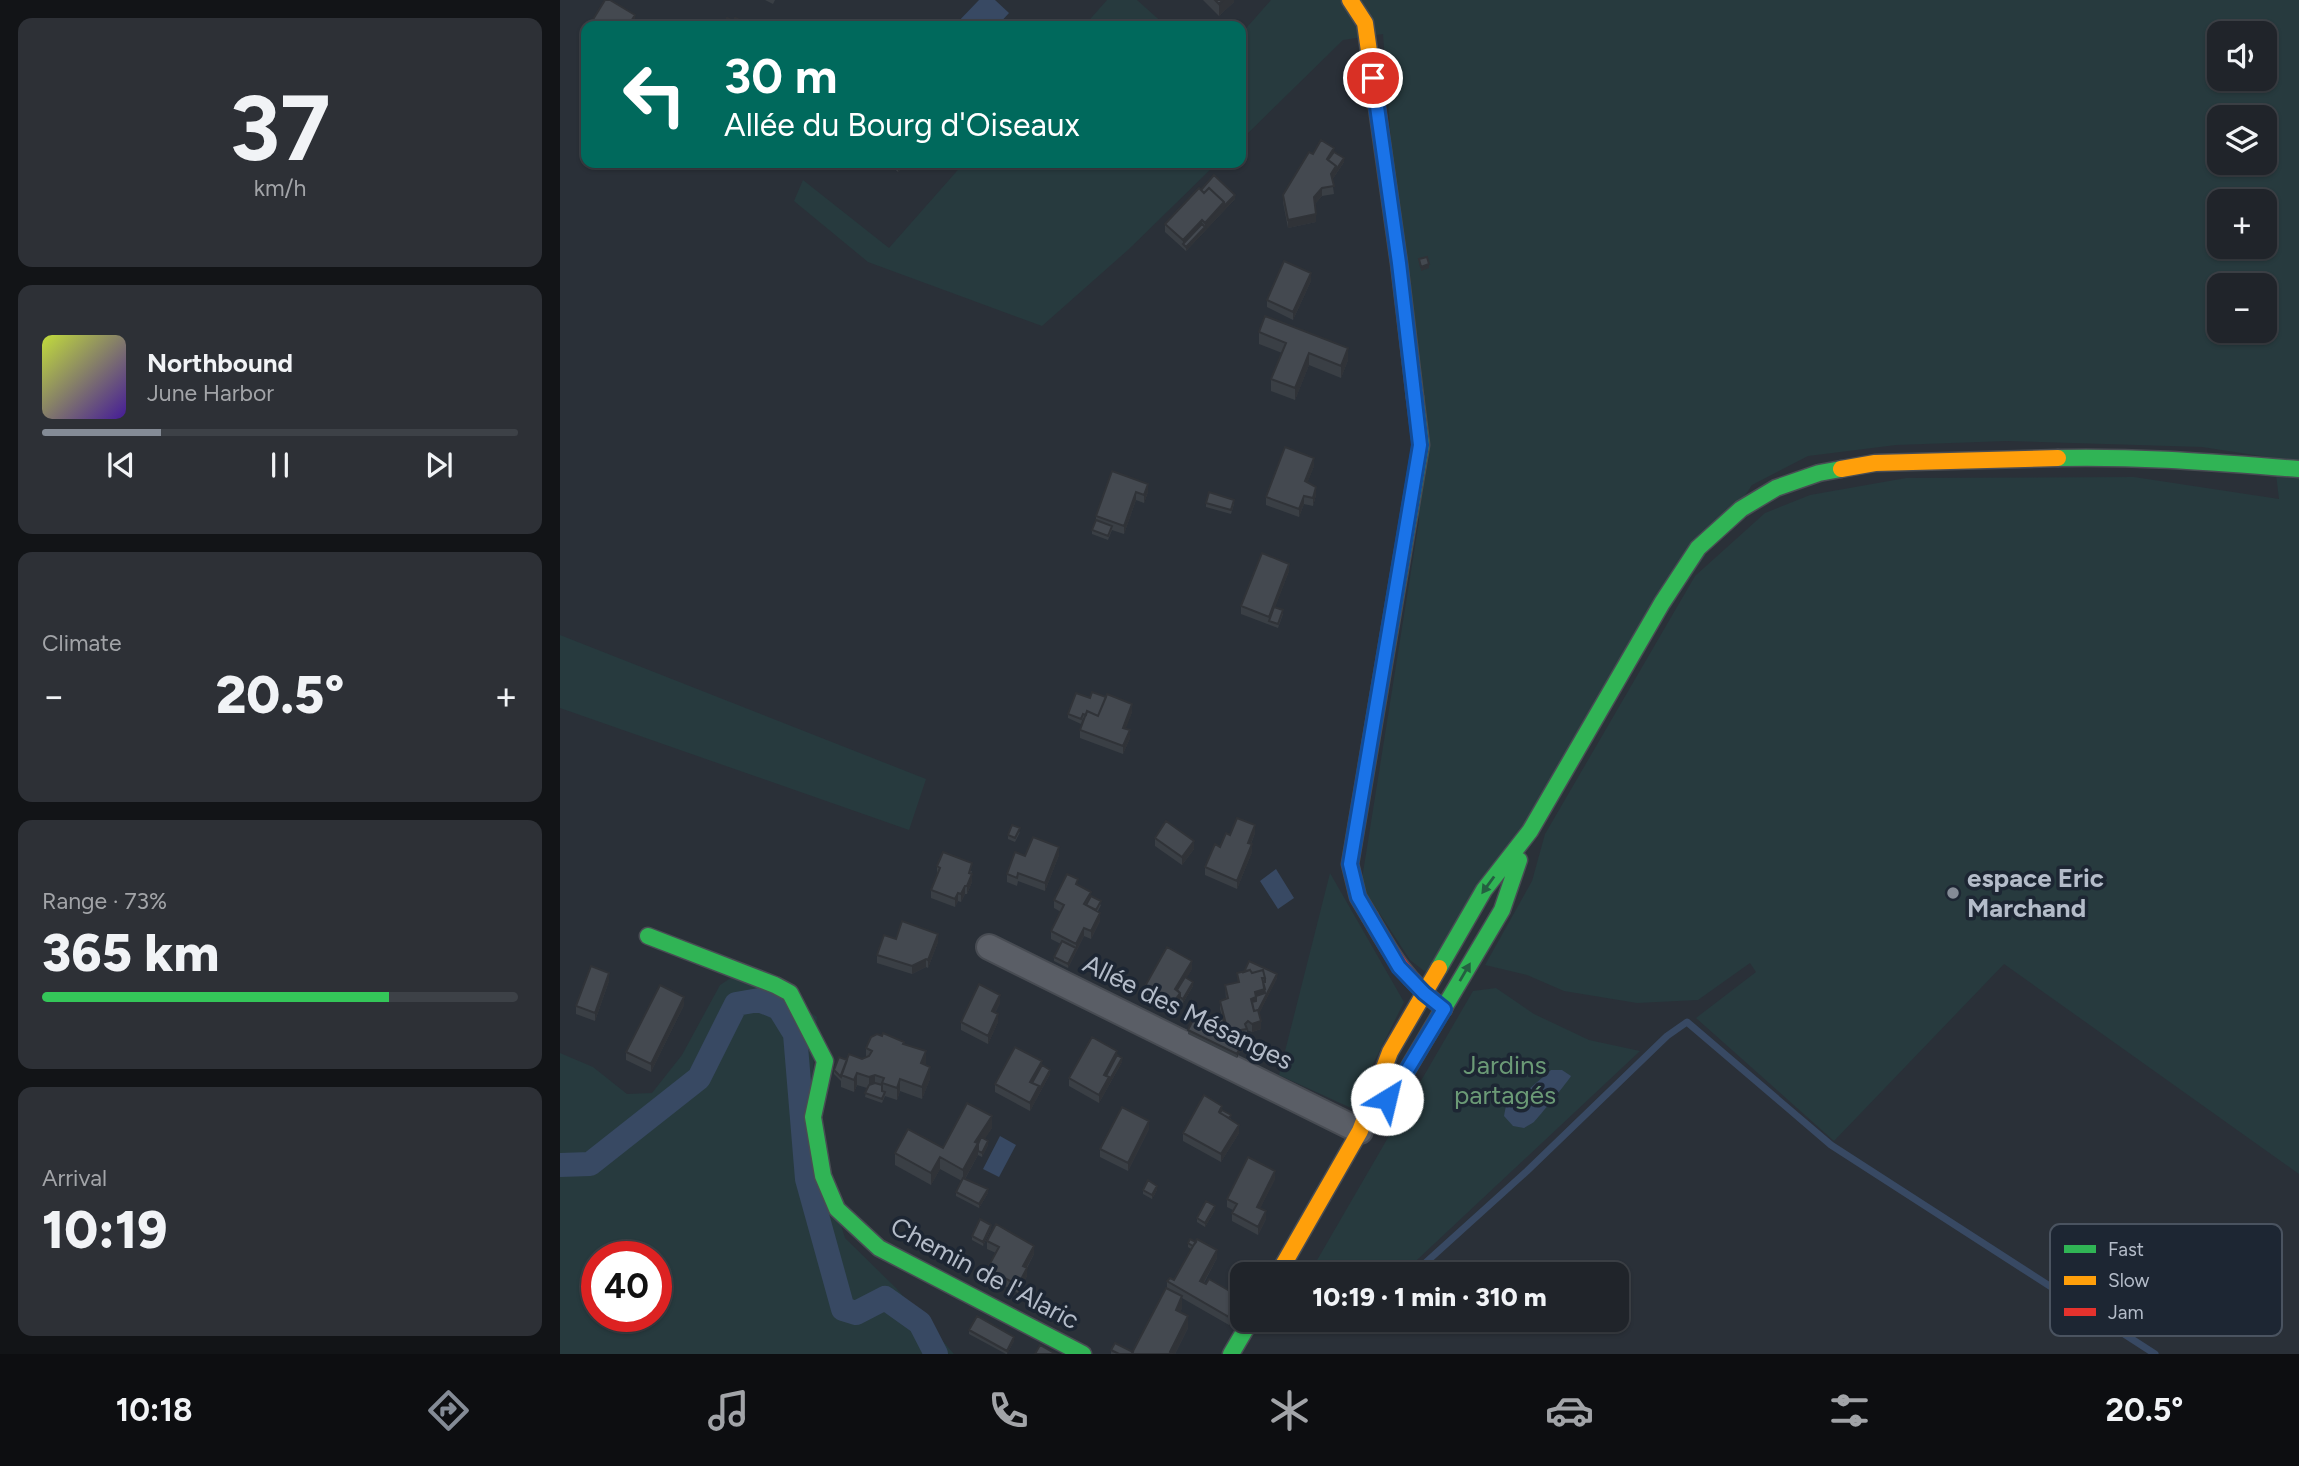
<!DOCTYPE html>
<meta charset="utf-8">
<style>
:root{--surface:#20242a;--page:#2d3036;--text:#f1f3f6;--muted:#a2a4a8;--line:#3d4147;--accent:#848b96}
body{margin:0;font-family:Figtree,sans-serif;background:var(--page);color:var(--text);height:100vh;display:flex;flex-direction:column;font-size:26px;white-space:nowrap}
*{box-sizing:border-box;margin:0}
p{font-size:23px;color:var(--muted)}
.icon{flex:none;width:38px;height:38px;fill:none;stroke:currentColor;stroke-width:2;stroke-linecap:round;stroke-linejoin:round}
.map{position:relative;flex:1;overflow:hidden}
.side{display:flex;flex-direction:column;gap:18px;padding:18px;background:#121417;width:560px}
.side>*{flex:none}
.guide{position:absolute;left:21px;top:21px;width:665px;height:147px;border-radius:14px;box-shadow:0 2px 5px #0004,0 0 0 2px var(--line);background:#00695c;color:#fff;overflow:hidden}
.tools{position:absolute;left:1647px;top:21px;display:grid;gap:14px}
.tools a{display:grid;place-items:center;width:70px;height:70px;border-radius:14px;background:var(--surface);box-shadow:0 2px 5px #0004,0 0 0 2px var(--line);font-size:35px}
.speed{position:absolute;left:21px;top:1241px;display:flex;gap:14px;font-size:35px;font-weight:700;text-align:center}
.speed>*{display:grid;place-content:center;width:91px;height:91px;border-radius:50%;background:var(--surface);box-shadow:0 2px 5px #0004,0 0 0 2px var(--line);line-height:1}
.speed .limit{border:10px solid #d22;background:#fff;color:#111}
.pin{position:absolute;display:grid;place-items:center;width:60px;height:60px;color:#fff;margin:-30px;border:4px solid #fff;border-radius:50%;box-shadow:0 2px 7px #0007}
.me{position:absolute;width:77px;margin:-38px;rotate:36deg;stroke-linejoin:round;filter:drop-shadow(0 0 5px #0008)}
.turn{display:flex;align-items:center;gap:24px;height:147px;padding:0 28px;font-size:32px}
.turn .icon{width:91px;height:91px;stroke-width:2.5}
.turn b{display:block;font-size:49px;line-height:60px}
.big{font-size:52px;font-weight:800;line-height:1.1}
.side .tile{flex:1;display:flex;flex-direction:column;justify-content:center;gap:10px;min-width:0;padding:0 24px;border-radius:14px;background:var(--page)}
.side .dial{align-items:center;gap:0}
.dial b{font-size:91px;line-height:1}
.song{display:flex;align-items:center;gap:21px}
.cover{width:84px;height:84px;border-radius:10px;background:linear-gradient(135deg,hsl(70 70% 55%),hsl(260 70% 35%))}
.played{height:7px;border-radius:4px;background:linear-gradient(90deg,var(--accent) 25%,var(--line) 25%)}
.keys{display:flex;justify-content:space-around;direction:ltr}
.heat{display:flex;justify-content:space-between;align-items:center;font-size:38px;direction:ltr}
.charge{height:10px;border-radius:5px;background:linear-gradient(90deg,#34c759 73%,var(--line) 0)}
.trip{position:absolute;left:670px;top:1262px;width:399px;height:70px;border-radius:14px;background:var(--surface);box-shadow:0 2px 5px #0004,0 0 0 2px var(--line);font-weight:800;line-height:70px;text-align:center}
.dock{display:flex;height:112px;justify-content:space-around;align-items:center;background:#0d0e11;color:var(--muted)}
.dock .icon{width:49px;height:49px}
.dock .current{color:var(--accent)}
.dock b{font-size:32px;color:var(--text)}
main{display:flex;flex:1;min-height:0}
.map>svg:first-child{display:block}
.green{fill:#273a3e;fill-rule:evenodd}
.water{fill:#384963}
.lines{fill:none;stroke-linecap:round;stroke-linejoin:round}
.stream{stroke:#384963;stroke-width:7}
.canal{stroke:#384963;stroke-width:24}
.street-casing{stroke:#484c53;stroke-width:28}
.fast-casing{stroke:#484c53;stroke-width:19}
.slow-casing{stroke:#484c53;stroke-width:19}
.jam-casing{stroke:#484c53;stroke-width:19}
.street{stroke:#5a5e66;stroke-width:24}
.fast{stroke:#30b455;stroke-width:16}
.slow{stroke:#ff9f0a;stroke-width:16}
.jam{stroke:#e5322d;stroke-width:16}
.wall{fill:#3a3f45}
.shaded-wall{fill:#303338}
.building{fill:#444950;stroke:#303338;stroke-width:2}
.oneway{fill:#255f41}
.route-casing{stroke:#114b97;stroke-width:18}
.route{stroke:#1a73e8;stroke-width:12}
.poi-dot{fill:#848b96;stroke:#1d2633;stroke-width:2.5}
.labels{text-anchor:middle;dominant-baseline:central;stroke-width:7;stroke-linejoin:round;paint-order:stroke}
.poi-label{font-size:26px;font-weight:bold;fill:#b4bcc9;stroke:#1d2633;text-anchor:start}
.street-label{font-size:26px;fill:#b4bcc9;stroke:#1d2633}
.park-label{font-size:26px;fill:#6b9a76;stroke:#1d2633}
.key{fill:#1d2633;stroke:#4a5360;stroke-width:2}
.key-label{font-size:19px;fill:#b4bcc9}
</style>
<main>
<section class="side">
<div class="tile dial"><b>37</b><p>km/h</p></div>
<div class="tile">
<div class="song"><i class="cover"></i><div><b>Northbound</b><p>June Harbor</p></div></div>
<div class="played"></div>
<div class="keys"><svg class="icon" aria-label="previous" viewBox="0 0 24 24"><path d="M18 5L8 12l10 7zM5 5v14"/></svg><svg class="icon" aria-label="pause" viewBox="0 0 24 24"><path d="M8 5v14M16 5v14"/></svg><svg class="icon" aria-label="next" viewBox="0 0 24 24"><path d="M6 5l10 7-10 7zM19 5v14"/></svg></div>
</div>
<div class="tile"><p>Climate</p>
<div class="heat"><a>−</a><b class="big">20.5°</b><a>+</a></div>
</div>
<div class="tile"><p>Range · 73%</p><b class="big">365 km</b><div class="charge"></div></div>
<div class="tile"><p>Arrival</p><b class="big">10:19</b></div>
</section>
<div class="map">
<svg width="1739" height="1354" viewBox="0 0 1739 1354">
<rect width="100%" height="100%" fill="#2a3038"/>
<path class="green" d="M547 0H577L606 26H524Z
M711 0H1739V1174L1444 964 1274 1141 1136 1018 1196 972 1190 963 1138 1000 1077 1003 1004 991 967 975 925 965 972 881 985 834 1135 576 1205 513 1250 495 1346 478 1574 477 1719 499 1714 458 1642 447 1447 441 1336 445 1248 456 1192 485 868 974 850 960 801 885 859 521 823 34 783 40 681 140V34ZM1659 33H1704V79H1659ZM1659 117H1704V163H1659ZM1659 201H1704V247H1659ZM1659 285H1704V331H1659Z
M404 163H657L569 249 482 326 308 262 234 201 243 180 329 248Z
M0 635 366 779 349 830 0 708Z
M770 873 844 1002 791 1108 719 1075Z
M186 968 257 1017 249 1121 285 1238 336 1288 394 1354H0V1053L33 1067 67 1094 92 1093 122 1055 160 985ZM37 1256H96V1316H37Z
M936 988 974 1014 1029 1040 1080 1051 842 1274H749L913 991Z"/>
<path class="water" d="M419 0H435L449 13 437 26H394Z
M716 869 734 898 718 909 700 881Z
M991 1070H1002L1011 1076C1009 1080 978 1118 974 1122 971 1124 967 1126 964 1128L953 1126 944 1116 947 1100 968 1090Z
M440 1136 456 1145 439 1177 423 1169Z"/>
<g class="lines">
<path class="stream" d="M853 1274 967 1171 1107 1036 1127 1022 1271 1145 1595 1354"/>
<path class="canal" d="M0 1165 30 1164 139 1078 176 1004 199 1000 219 1008 235 1034 247 1179 283 1309 296 1313 325 1298 360 1323 376 1354"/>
<defs>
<path id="street" d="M429 947 800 1131"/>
<path id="fast" d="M1498 458C1579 456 1659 463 1739 469
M810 917 798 897 790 864 861 445 855 397
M88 936 215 985 230 993 265 1061 253 1117 263 1176 277 1209 319 1248 523 1354
M879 968 924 890 970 831 1102 603 1138 548 1181 509 1216 488 1259 473 1281 469
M822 1105 840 1082 942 910 959 860
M671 1354 691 1320"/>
<path id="slow" d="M790 0 805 23 839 263 855 397
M1281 469 1315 463 1498 458
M718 1274 800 1131 830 1052 879 968"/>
<path id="jam" d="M810 917C833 957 846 980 884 1009"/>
</defs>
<use href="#street" class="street-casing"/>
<use href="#fast" class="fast-casing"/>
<use href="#slow" class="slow-casing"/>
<use href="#jam" class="jam-casing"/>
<use href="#street" class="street"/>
<use href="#fast" class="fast"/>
<use href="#slow" class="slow"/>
<use href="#jam" class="jam"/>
</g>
<path class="wall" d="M205 0H215L213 4Z
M643 0H674V2L659 16Z
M774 152 784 162 772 180 774 194 762 196 755 204 756 222 728 228 723 202V195L753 154Z
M329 163H346L338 172 329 164Z
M641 190 675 199 626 251 605 232V224Z
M751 281 733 320 707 307V300Z
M699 332 788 360 781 378 749 365 735 400 711 391V379L722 353 699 344Z
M754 466 747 483 756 495 753 506 744 504 739 517 706 505V497Z
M552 471 588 492 584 503 576 500 564 534 552 530 548 540 532 534V530L536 520V516Z
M646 503 674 504 671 514 646 507Z
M729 571 715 607 723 614 718 628 681 614V606Z
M572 712 565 729 570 738 563 754 520 738V730L525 718H523L521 724 508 718V714Z
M460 832 455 842 448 839V835Z
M695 833 691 844 692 852 677 889 645 875V867L670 835Z
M595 838 634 849 622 865 595 846Z
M499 855 485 891 458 881 457 886 447 882V874L465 856Z
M377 866 412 871 411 874 412 882 407 894H405L401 902 398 901 395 907 371 898V890L377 874Z
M518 886 541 905 538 911 540 921 531 939 524 936 508 968 494 961V957L501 944 491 939V931L501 912 494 908V900Z
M336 939 378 942 368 968 366 967 352 974 317 963V955Z
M632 969 626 978 633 986 623 1003 620 1001 611 1014 584 996V988Z
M677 973 717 978 699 1013 701 1029 692 1032 687 1030V1037L677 1058 628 1034V1030L658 1023 662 1016 660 1009V1001L666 999 665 985 678 982Z
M49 981 35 1021 16 1014V1006Z
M440 1003 435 1013 438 1022 428 1044 401 1030V1022Z
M124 1005 91 1072 66 1060V1052Z
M344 1044 366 1063 365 1065 370 1079 362 1099 340 1091 337 1100 325 1096 322 1103 305 1097 307 1088 297 1085 294 1092 281 1087V1081L274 1074V1070L287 1060 302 1059 306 1058V1048Z
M557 1055 562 1062 539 1103 509 1086V1078Z
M482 1065 490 1074 470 1111 435 1092V1084Z
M662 1110 671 1119V1120L679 1133 661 1162 623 1141V1133Z
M432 1128 424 1139 428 1145 422 1157 418 1155 405 1179 428 1193 419 1208 396 1196V1192L402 1181 380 1169 371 1185 335 1165V1153L383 1148Z
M589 1129 568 1171 540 1157V1149Z
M715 1179 700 1208 706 1219 698 1235 672 1221V1213L673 1210 667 1207V1199Z
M583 1190H597L592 1199 583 1194Z
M655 1210 645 1227 637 1222V1218Z
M431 1229 423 1246 412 1240V1236Z
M427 1241 474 1254 467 1268V1276L458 1293 427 1277V1269L436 1253 427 1249Z
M628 1243 657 1258 644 1283 680 1305 669 1325 622 1298V1308L620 1312 628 1328 615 1354H551V1350L573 1352 607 1288V1281L614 1280 631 1249 628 1247Z
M409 1330 454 1341 447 1354H446L409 1334Z"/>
<path class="shaded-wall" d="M663 0H674V2L659 16V4Z
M75 15V23L73 26H68Z
M784 158V162L776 174V170Z
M343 163H346L338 172V168Z
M776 166V174L771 182V174Z
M762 188V196L754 205V197Z
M675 195V199L645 231V223L664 202Z
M756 214V222L728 228V220Z
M642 220V228L623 244V240Z
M645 227V231L626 251V247Z
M869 264V268L861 271V267Z
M751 273V281L733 320V312Z
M788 348V360L781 378V366Z
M749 353V365L735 400V388Z
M754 458V466L745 489V481Z
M588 484V492L584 503V495Z
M756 487V495L753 506V498Z
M576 492V500L564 534V526Z
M744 496V504L739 517V509Z
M729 564V571L710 621H709V617Z
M572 704V712L563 736V728Z
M570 730V738L563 754V746Z
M695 825V833L688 851V843Z
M634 841V849L622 865V857Z
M692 844V852L677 889V881Z
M499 847V855L485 891V883Z
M412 874V882L407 894V886Z
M405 886V894L401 902V894Z
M398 893V901L395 907V899Z
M540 913V921L531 939V931Z
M524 928V936L516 952V944Z
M378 934V942L368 968V960Z
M516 948V952L508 968V964Z
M366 959V967L352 974V966Z
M632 961V969L617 994 615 989Z
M49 973V981L35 1021V1013Z
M717 974V978L697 1018 691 999 695 992Z
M633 982V986L623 1003V999Z
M620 993V1001L611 1014V1006Z
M440 995V1003L432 1019V1011Z
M124 997V1005L91 1072V1064Z
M438 1014V1022L428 1044V1036Z
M701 1021V1029L692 1032V1024Z
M687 1033V1037L677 1058V1054Z
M366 1051V1063L361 1075V1063Z
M557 1051V1059L546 1080 544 1075Z
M562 1058V1062L539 1103V1095Z
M482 1061V1069L472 1087 470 1082Z
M370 1067V1079L362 1099V1087Z
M490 1070V1074L470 1111V1103L479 1086Z
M297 1073V1085L294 1092V1080Z
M315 1075V1087L309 1089V1077Z
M340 1079V1091L337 1100V1088Z
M432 1116V1128L418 1149V1155L403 1182V1170L415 1142Z
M589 1121V1129L568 1171V1163Z
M679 1125V1133L661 1162V1154Z
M428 1141V1145L422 1157V1153Z
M380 1157V1169L371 1185V1173Z
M715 1171V1179L697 1215V1207Z
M597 1186V1190L592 1199V1195Z
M428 1189V1193L419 1208V1204Z
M655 1206V1210L645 1227V1223Z
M706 1211V1219L698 1235V1227Z
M431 1225V1229L423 1246V1242Z
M474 1246V1254L463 1274V1266Z
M657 1250V1258L640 1289V1281Z
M467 1268V1276L458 1293V1285Z
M622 1296V1308L616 1322V1310Z
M680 1297V1305L669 1325V1317Z
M628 1316V1328L615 1354H610Z
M454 1337V1341L447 1354V1351Z"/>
<path class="building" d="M45 0H50L75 15 68 26H29Z
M655 0H663L659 4Z
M167 18 173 21 171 26H163Z
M175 18 193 26H171Z
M761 140 774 148 767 159 776 166 771 174 774 186 762 188 754 197 756 214 728 220 723 195 749 152 753 154Z
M774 152 784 158 776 170V166L768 160Z
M333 163H343L338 168Z
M654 175 675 195 664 206V202L649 188 644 193 641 190Z
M639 188 644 193 649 188 664 202 645 223 642 220 623 240 605 224Z
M642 224 645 227 626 247 623 244Z
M867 257 869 264 861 267 859 259Z
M724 261 751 273 733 312 707 300Z
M705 316 788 348 781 366 749 353 735 388 711 379 726 343 699 332Z
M725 447 754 458 745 481 756 487 753 498 744 496 739 509 706 497Z
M552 471 588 484 584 495 576 492 564 526 536 516Z
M649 492 674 500 671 510 646 503Z
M536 520 552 526 548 536 532 530Z
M702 553 729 564 709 617 681 606Z
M714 607 723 610 718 624 709 621Z
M532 692 546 697 538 716 527 711 526 715 523 714 521 719 508 714 516 693 530 698Z
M547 694 572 704 563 728 570 730 563 746 520 730 527 711 538 716Z
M677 818 695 825 688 843 692 844 677 881 645 867 655 844 660 847 666 833 670 835Z
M606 821 634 841 622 857 595 838Z
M452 825 460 828 455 838 448 835Z
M473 837 499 847 485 883 458 873 457 878 447 874 455 852 465 856Z
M383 852 412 863 409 873 412 874 407 886H405L401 894 398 893 395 899 371 890 380 868 377 866Z
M507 874 518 879 516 884 531 892 524 904 540 913 531 931 524 928 516 944 491 931 504 905 494 900Z
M531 896 541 901 536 910 526 905Z
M342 921 378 934 368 960 366 959 352 966 317 955 324 935 336 939Z
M502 941 516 948 508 964 494 957Z
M607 947 632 961 615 989 620 993 611 1006 584 988Z
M689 961 717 974 698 1011V1010L694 1011 692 1002 696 1001V996L705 993 703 982H705V978L703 970 692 973 690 970 684 972Z
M31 966 49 973 35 1013 16 1006Z
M690 970 692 973 703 970 705 978H702L705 989 695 992 696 997 691 999 694 1011 698 1010 701 1021 692 1024 688 1021 685 1024 687 1029 668 1032 660 1001 668 998 665 985 679 982 677 973Z
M625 977 633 982 623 999 620 997V993L617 990Z
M419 984 440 995 432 1011 438 1014 428 1036 401 1022Z
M100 985 124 997 91 1064 66 1052Z
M637 1012 658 1023 662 1015 668 1036 687 1033 677 1054 628 1030Z
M323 1033 344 1042 343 1044 366 1051 361 1063 370 1067 362 1087 340 1079 337 1088 322 1083 324 1078 315 1075 309 1077 297 1073 294 1080 281 1075 289 1054 302 1059 309 1056 312 1051 306 1048 311 1037 317 1034 322 1036Z
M532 1037 557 1051 544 1075 549 1077 539 1095 509 1078Z
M455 1047 482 1061 470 1082 479 1086 470 1103 435 1084Z
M557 1055 562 1058 549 1081V1077L546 1076Z
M279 1057 287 1060 281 1077 274 1070Z
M482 1065 490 1070 479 1090V1086L472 1083Z
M315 1083 322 1085V1091L325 1092 322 1099 305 1093 309 1085Z
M644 1095 662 1106 659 1112 679 1125 661 1154 623 1133Z
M407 1103 432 1116 415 1142 418 1143 403 1170 380 1157 371 1173 335 1153 348 1129 383 1148Z
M562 1107 589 1121 568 1163 540 1149Z
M662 1110 671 1115 669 1118 660 1113Z
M421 1137 428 1141 422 1153 418 1151V1144Z
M688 1157 715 1171 697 1207 706 1211 698 1227 672 1213 677 1204 667 1199Z
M403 1178 428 1189 419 1204 396 1192Z
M588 1180 597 1186 592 1195 583 1190Z
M646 1201 655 1206 645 1223 637 1218Z
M420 1219 431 1225 423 1242 412 1236Z
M436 1224 474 1246 463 1266 467 1268 458 1285 427 1269 439 1247 427 1241Z
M630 1239 636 1242 633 1246 628 1243Z
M637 1239 657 1250 640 1281 646 1284 649 1279 680 1297 669 1317 607 1281 610 1278 614 1280Z
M606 1288 622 1296 616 1310 628 1316 610 1352 613 1354H575L572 1353Z
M417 1316 454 1337 447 1351 409 1330Z
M555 1343 573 1352 572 1354H559L551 1350Z
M480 1345 496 1354H475Z"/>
<defs><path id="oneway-solid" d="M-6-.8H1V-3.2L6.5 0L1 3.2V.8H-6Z" transform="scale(1.75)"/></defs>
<g class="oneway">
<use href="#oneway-solid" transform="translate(928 885) rotate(126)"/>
<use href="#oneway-solid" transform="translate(905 972) rotate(-60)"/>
</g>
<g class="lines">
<defs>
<path id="route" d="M813 78 839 263 860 445 790 864 798 897 839 967 864 993 884 1009 840 1082 827 1099"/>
</defs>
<use href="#route" class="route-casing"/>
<use href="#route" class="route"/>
</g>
<circle class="poi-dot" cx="1393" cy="893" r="7"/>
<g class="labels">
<g class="poi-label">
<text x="1407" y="878">espace Eric<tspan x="1407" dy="30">Marchand</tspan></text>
</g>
<g class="street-label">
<text transform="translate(628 1012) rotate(26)">Allée des Mésanges</text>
<text transform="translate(425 1273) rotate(28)">Chemin de l'Alaric</text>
</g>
<g class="park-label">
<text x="945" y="1065">Jardins<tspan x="945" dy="30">partagés</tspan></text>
</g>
</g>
<rect x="1490" y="1224" width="232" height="112" rx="10" class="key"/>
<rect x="1504" y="1245" width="32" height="8" fill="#30b455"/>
<rect x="1504" y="1276" width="32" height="9" fill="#ff9f0a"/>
<rect x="1504" y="1308" width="32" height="8" fill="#e5322d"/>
<g class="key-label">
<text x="1548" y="1256">Fast</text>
<text x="1548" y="1287">Slow</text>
<text x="1548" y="1319">Jam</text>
</g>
</svg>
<div class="tools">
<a><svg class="icon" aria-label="sound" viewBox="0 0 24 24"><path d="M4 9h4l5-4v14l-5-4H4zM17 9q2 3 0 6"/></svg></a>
<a><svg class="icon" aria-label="layers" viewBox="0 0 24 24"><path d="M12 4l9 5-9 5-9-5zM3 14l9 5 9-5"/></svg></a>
<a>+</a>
<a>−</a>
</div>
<div class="speed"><div class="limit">40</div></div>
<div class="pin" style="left:813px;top:78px;background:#d93025"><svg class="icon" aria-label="arrive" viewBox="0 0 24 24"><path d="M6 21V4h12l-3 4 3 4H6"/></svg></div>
<svg class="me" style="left:827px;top:1099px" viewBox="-20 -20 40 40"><circle r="19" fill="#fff"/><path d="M0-13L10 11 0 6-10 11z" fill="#1a73e8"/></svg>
<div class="trip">10:19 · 1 min · 310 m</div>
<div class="guide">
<div class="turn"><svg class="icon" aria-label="left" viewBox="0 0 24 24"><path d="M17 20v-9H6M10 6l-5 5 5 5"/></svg><div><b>30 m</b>Allée du Bourg d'Oiseaux</div></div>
</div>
</div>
</main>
<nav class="dock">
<b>10:18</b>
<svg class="icon current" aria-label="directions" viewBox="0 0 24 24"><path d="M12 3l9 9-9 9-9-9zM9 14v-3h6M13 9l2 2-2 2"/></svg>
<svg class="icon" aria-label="music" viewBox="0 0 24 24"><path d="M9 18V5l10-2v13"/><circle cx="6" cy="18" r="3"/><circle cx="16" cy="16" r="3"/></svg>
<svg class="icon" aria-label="phone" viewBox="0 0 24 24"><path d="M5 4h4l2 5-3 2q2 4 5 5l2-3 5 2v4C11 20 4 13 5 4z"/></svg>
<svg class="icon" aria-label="climate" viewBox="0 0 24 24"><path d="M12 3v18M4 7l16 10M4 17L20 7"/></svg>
<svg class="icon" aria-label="car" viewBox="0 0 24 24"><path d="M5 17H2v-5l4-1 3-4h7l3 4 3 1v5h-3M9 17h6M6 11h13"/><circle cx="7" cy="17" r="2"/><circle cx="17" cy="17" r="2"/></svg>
<svg class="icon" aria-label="filters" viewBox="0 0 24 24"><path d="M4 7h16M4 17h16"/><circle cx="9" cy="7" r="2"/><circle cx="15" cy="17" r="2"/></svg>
<b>20.5°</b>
</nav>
